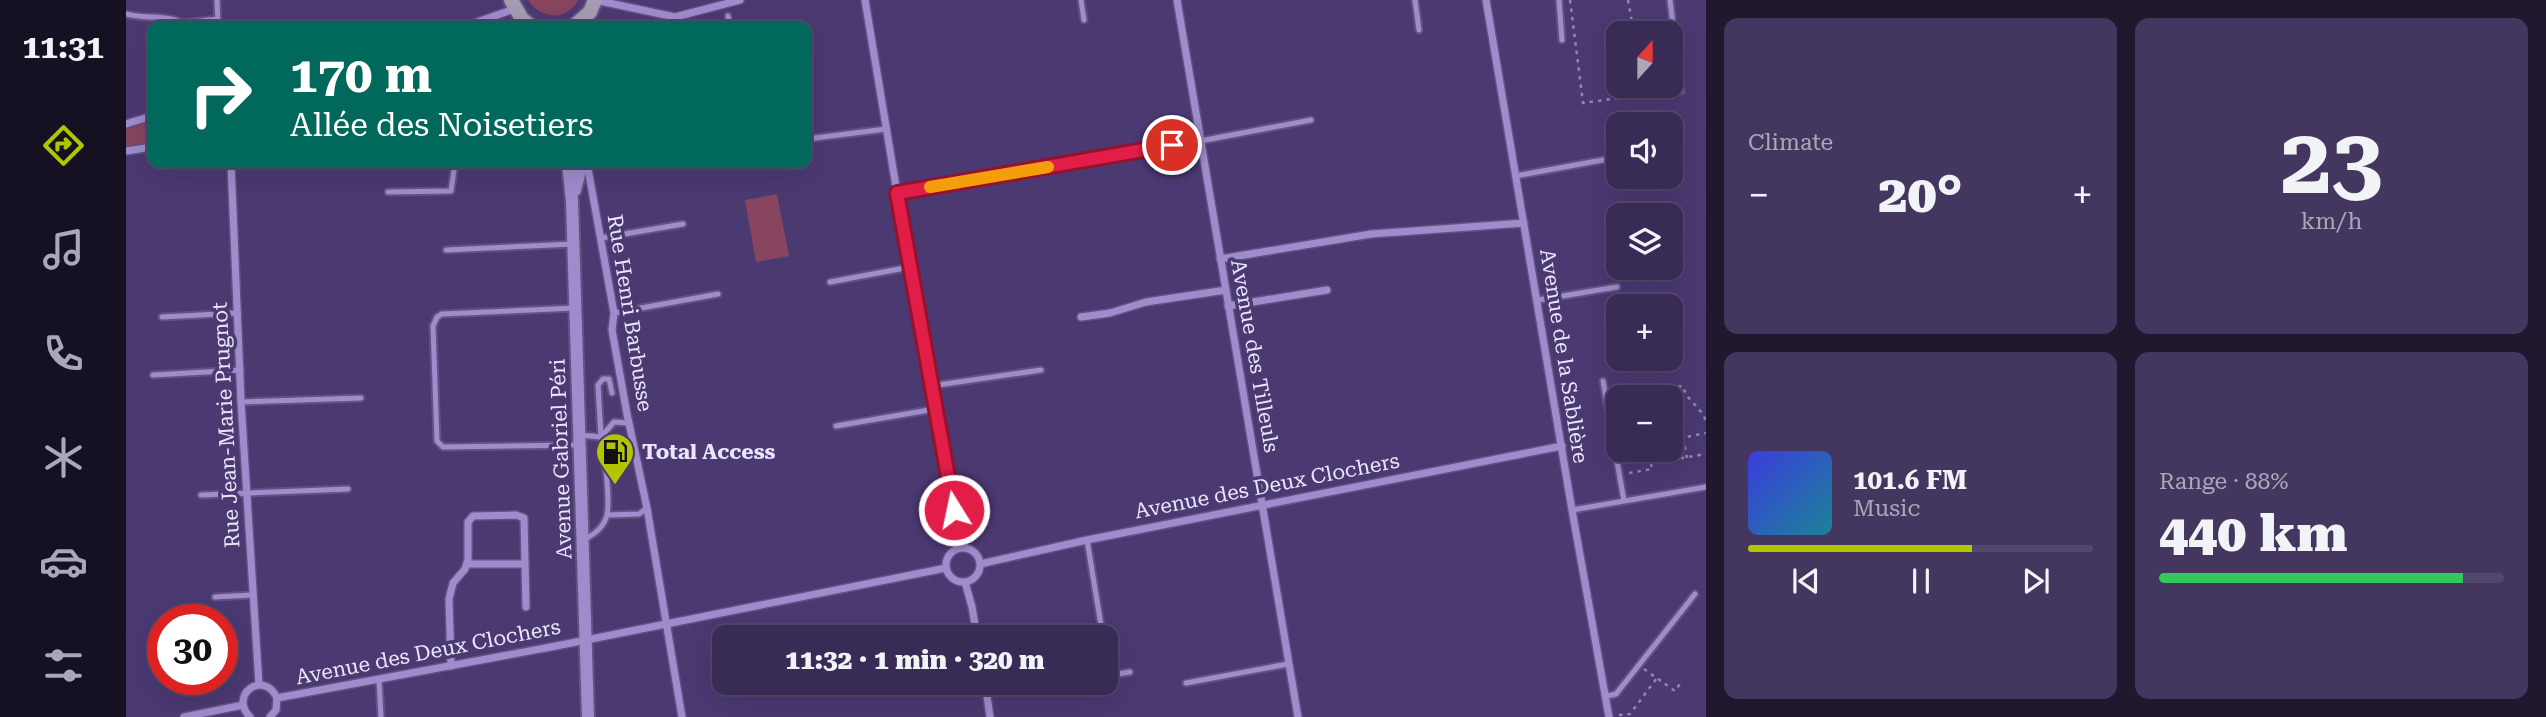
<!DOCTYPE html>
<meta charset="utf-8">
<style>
:root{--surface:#382b56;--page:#433760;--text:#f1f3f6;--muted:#aba7b9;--line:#52476c;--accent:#b1c500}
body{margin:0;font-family:"Roboto Serif",serif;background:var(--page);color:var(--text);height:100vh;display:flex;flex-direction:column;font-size:26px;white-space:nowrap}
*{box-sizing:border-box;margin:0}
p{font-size:23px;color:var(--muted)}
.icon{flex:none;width:38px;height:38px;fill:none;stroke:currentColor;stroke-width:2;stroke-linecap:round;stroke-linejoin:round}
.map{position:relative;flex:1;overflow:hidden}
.side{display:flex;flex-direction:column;gap:18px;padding:18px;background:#1f182f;width:840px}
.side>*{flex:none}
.top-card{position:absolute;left:21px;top:21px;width:665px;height:147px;border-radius:14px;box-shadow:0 7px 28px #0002,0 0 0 2px var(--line);background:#00695c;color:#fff;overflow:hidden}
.needle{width:46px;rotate:21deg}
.controls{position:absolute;left:1480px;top:21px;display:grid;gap:14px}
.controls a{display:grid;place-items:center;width:77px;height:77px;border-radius:14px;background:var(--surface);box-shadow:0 7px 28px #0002,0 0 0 2px var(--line);font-size:35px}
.speed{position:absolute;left:21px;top:604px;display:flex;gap:14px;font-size:35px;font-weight:700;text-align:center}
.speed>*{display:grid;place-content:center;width:91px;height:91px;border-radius:50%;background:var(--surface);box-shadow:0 7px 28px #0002,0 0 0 2px var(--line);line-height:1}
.speed .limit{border:10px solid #d22;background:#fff;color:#111}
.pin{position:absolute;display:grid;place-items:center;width:60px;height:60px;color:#fff;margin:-30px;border:4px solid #fff;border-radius:50%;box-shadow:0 2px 7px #0007}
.me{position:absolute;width:77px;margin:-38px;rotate:350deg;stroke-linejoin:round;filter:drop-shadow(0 0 5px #0008)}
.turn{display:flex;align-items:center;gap:24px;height:147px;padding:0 28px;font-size:32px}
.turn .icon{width:91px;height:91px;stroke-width:2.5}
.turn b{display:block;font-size:49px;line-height:60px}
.big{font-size:52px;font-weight:800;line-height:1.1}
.side .tile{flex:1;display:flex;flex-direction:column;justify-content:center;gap:10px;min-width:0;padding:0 24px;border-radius:14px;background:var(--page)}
.side .dial{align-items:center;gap:0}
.dial b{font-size:91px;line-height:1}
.song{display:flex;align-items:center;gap:21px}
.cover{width:84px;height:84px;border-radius:10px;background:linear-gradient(135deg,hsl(240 70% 55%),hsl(190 70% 35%))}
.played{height:7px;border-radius:4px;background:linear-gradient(90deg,var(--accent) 65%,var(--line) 65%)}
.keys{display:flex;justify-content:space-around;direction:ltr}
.heat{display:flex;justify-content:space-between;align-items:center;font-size:38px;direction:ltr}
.charge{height:10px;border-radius:5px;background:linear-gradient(90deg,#34c759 88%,var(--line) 0)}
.side .tiles{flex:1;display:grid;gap:18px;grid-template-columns:repeat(2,1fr)}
.trip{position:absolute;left:586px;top:625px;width:406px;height:70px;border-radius:14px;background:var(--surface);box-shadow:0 7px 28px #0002,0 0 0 2px var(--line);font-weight:800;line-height:70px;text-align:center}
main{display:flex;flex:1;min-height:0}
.menu{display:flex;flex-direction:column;width:126px;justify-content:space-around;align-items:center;background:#161122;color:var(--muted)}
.menu .icon{width:49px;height:49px}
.menu .on{color:var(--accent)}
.menu b{font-size:32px;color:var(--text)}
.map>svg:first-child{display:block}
.green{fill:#87455f}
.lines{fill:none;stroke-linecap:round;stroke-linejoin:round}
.service-casing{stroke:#625280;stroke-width:9}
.minor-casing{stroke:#625280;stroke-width:10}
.tertiary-casing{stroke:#625280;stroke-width:16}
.secondary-casing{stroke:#625280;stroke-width:18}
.path{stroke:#9286af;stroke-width:2.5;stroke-dasharray:3.5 5;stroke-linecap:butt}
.service{stroke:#9f8ccd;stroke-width:5}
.minor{stroke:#9f8ccd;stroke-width:7}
.tertiary{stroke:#9f8ccd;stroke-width:12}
.secondary{stroke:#a59bb3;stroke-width:14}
.route-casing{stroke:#92132f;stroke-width:18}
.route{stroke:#e11d48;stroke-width:12}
.slow{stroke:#f59e0b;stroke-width:12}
.labels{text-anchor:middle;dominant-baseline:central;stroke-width:7;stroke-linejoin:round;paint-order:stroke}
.street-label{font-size:21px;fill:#eae5fa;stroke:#4b3972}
.poi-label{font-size:21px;font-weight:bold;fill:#eae5fa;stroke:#4b3972;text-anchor:start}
</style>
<main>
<nav class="menu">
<b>11:31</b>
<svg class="icon on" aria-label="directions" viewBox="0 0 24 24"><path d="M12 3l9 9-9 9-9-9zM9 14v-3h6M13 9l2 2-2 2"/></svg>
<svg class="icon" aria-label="music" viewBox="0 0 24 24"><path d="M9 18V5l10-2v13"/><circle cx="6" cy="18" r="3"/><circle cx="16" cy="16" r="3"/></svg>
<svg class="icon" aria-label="phone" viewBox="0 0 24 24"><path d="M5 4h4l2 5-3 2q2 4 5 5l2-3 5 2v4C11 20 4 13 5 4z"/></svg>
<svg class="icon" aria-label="climate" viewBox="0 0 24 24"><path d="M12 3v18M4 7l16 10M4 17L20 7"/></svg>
<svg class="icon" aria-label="car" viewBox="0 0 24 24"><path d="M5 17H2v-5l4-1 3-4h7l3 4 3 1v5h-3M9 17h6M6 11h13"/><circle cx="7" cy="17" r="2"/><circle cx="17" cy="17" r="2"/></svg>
<svg class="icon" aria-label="filters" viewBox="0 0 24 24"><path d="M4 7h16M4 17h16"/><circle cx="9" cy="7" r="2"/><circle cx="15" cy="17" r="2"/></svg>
</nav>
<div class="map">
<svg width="1580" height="717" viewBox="0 0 1580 717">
<rect width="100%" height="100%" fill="#4b3972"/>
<path class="green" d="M402 0H452C441 22 414 19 402 0Z
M26 121V143L0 149V129Z
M651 194 663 256 630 262 619 200Z"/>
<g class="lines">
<defs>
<path id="service" d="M91 0 92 26
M955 0 958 20
M1289 0 1293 30
M1433 0 1436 40
M1544 0 1555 91
M0 14C20 20 44 13 61 26
M602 16 604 26
M57 23 92 19
M681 139 760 129
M1074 141 1185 120
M1389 176 1493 157
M262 192 325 191 329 163
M475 238 557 224
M320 250 447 244
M704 282 784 267
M1412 300 1491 287
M449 308 316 314 311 317 307 326 311 441 317 447 451 445
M488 313 592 294
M36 317 112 313
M27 375 115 370
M1477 381 1498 501
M805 386 915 370
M115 402 235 398
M710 426 809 409
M454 435 475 437C479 452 484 501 481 515 478 527 469 534 459 539
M475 437 472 385 477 379H483L486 393
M475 437 488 422 503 423
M75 495 222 489
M1446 510 1580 487
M481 515 513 514 521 508
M961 540 977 637
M89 597 126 595
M980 658 983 676
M980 676 1004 672
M253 680 255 717
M1060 683 1162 664
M1480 696 1490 694 1569 594"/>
<path id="minor" d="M469 0 549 17 614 0
M739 0 788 295 834 548
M1051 0 1172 717
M1360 0 1446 510 1483 717
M340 26 388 9
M0 124 26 116
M0 151 26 147
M105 163 115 402 133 685
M461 163 488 313 486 330 501 414 521 508 556 717
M771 193 1074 141
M1094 259 1245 234 1398 223
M1102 306 1201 290
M955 317 984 313 1020 302 1100 290
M820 565a17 17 0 1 1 34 0a17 17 0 1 1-34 0Z
M341 564H399
M854 564 961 540 1436 446
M839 582 846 607 851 637
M325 666 323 599 327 583 339 569 342 559V522L347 516 390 515 398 518 400 607
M859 682 864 717
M151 698 430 646 820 568
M58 717 117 705
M124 717C102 695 138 669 151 698L150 710 144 717"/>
<path id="tertiary" d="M442 163 446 201 462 717
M449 190 456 163"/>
<path id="secondary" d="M385 0 396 19 405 26
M448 26 464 12 469 0"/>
</defs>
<use href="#service" class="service-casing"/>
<use href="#minor" class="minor-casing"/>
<use href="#tertiary" class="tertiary-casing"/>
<use href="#secondary" class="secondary-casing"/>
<path class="path" d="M1444 0 1457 103 1516 95
M1502 0 1508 33
M382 26V25
M1515 86 1516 95 1548 91
M1514 397V393L1557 386C1560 401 1577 408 1580 422
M1557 438 1561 458
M1545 440 1580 433
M1523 450 1525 463
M1503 473 1526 469 1525 463 1580 454
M1518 669 1549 691 1554 684
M1493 715 1504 714 1531 678"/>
<use href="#service" class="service"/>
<use href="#minor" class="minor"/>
<use href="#tertiary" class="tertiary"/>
<use href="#secondary" class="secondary"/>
</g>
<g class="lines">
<defs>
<path id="route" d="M828 510 771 193 1046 145"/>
</defs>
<use href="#route" class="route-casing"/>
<use href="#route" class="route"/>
<path class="slow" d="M804 187 922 167"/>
</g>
<defs>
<symbol id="fuel-pin" viewBox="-11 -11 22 30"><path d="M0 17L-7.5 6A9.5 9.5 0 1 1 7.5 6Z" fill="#b1c500" stroke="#4b3972"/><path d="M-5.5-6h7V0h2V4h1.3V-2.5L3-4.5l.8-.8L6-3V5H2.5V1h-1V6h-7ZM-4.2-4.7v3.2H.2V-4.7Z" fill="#111"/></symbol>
</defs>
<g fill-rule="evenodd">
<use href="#fuel-pin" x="467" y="430" width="44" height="60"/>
</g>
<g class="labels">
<g class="street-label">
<text transform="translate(504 313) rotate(81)">Rue Henri Barbusse</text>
<text transform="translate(1129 356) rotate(80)">Avenue des Tilleuls</text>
<text transform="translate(1438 356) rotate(81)">Avenue de la Sablière</text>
<text transform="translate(100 425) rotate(-93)">Rue Jean-Marie Prugnot</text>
<text transform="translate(435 459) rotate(-92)">Avenue Gabriel Péri</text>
<text transform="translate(1141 486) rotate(-11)">Avenue des Deux Clochers</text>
<text transform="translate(302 652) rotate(-11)">Avenue des Deux Clochers</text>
</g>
<g class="poi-label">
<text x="516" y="452">Total Access</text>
</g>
</g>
</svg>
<div class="controls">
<a><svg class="needle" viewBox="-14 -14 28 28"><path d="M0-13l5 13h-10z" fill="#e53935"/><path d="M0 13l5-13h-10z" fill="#aba7b9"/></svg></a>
<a><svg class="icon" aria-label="sound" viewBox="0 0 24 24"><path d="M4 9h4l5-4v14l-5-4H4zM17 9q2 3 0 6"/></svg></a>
<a><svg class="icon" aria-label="layers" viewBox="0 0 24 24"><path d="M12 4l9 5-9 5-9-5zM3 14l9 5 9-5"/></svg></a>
<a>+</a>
<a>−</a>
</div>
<div class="speed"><div class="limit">30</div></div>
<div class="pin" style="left:1046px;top:145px;background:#d93025"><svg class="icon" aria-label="arrive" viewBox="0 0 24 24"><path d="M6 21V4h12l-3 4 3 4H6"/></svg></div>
<svg class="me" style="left:828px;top:510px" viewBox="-20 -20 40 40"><circle r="17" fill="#e11d48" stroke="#fff" stroke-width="3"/><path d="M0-11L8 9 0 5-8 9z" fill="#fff"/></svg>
<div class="trip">11:32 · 1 min · 320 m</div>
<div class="top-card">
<div class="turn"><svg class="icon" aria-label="right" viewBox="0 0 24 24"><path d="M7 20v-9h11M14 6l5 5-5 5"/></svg><div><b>170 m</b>Allée des Noisetiers</div></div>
</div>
</div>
<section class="side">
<div class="tiles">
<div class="tile"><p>Climate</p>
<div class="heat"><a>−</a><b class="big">20°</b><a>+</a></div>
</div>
<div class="tile dial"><b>23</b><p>km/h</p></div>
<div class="tile">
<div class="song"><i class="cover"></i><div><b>101.6 FM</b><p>Music</p></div></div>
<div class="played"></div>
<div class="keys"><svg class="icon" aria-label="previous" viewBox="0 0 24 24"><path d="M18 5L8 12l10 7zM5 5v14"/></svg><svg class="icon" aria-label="pause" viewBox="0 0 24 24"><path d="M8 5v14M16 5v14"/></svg><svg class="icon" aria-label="next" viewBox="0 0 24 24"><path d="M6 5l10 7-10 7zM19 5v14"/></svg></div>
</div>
<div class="tile"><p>Range · 88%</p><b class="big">440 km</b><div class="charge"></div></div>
</div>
</section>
</main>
